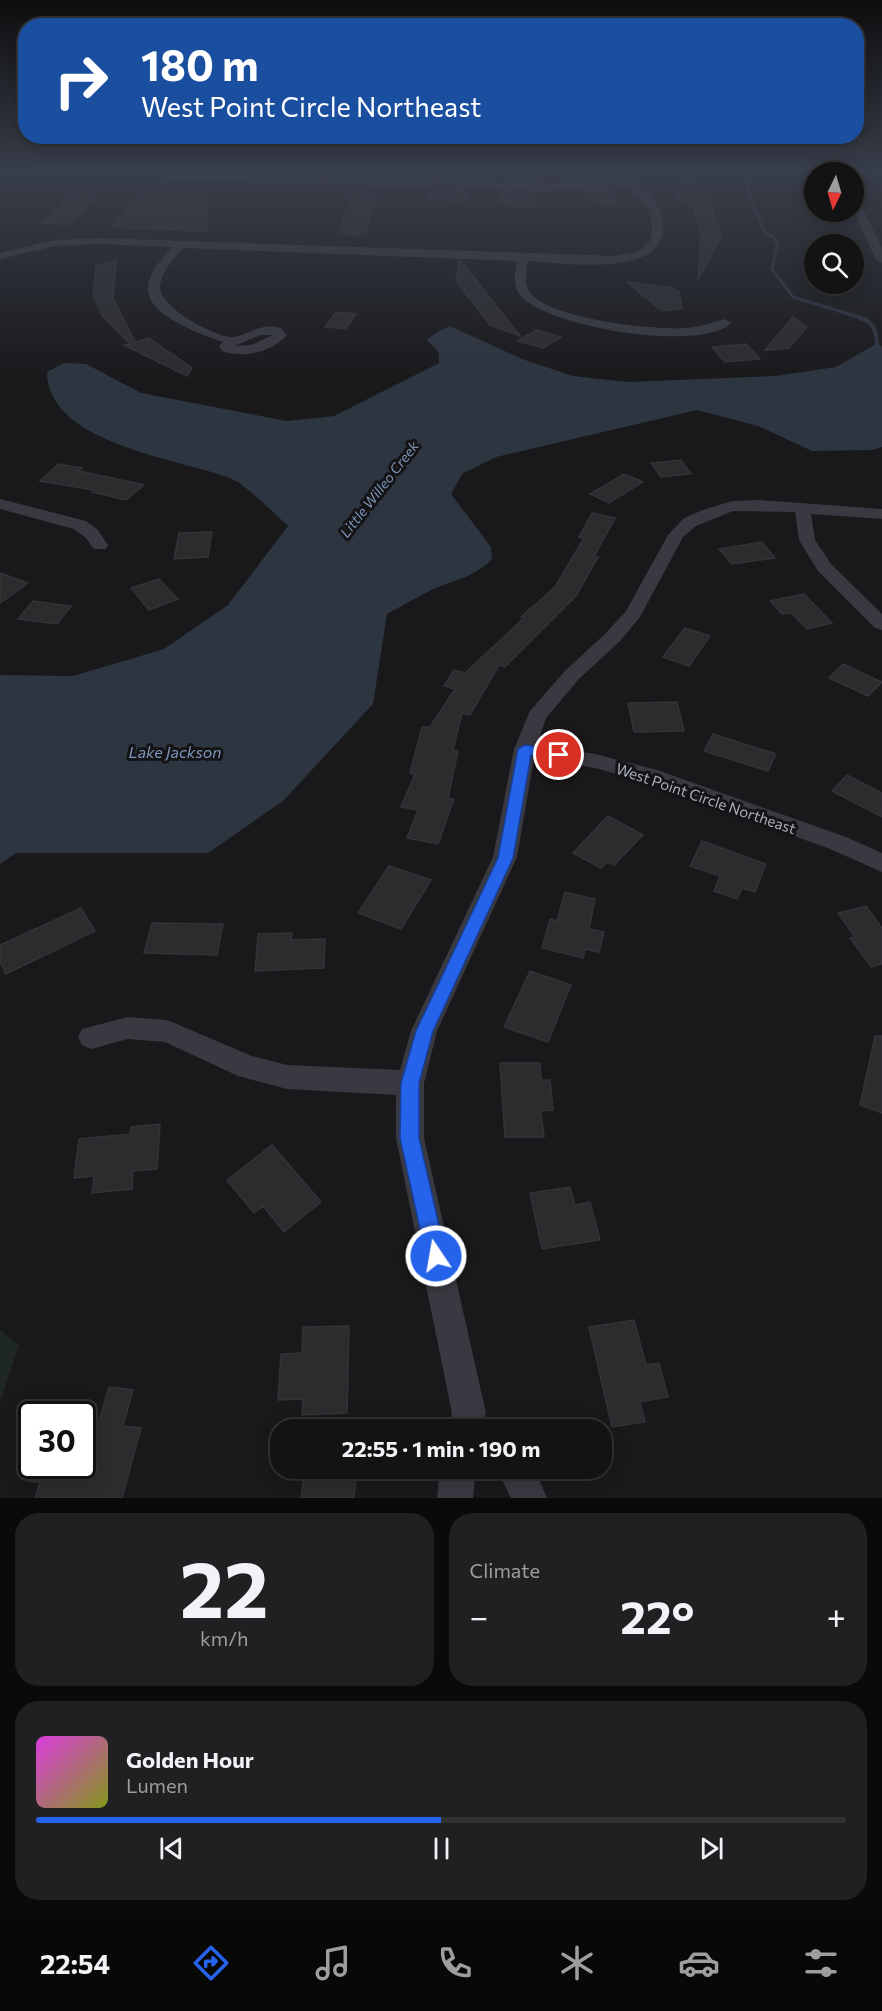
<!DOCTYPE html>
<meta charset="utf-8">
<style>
:root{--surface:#131314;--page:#202022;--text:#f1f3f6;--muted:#9d9ea0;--line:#323234;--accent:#2563eb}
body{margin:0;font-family:Commissioner,sans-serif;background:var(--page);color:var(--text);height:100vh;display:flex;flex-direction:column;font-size:22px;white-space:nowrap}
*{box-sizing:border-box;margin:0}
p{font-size:20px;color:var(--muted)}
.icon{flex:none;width:33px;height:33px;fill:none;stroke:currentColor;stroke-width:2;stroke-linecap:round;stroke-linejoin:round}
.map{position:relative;height:1498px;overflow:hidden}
.details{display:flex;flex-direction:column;gap:15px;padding:15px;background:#0a0a0b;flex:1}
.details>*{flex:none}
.banner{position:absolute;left:18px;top:18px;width:846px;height:126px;border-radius:24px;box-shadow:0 3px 15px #0003,0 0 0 2px var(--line);background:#1a4fa0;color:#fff;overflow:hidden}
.needle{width:39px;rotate:185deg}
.tools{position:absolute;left:804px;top:162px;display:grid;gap:12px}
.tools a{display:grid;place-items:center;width:60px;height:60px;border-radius:50%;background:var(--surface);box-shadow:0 3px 15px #0003,0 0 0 2px var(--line);font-size:30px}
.speed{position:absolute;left:18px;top:1401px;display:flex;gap:12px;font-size:30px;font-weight:700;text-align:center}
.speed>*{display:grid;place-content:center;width:78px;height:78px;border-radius:50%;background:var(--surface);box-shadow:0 3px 15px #0003,0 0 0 2px var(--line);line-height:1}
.speed .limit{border:3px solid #111;border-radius:9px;background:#fff;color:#111}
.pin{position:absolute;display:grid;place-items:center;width:51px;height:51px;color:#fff;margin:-26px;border:3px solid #fff;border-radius:50%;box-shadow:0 2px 6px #0007}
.me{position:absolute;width:66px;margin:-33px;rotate:348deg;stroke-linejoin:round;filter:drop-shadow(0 0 4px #0008)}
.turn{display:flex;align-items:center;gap:21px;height:126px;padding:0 24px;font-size:27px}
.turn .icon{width:78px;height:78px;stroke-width:2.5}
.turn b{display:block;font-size:42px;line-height:51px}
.big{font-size:45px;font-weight:700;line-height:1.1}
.details .card{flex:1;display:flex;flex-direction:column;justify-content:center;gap:9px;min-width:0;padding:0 21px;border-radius:24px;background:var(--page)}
.details .dial{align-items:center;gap:0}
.dial b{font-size:78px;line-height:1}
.song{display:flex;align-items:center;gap:18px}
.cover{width:72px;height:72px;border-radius:9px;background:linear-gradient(135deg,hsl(300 70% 55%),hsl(70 70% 35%))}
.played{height:6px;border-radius:3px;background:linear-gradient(90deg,var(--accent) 50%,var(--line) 50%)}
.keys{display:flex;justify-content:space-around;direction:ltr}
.heat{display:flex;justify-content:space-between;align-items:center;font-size:33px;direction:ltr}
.details .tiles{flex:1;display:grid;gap:15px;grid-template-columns:1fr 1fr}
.card:last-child{grid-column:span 2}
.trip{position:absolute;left:270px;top:1419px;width:342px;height:60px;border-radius:24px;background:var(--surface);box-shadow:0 3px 15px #0003,0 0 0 2px var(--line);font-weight:700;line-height:60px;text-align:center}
.dock{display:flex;height:96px;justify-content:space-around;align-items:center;background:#080808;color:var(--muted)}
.dock .icon{width:42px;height:42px}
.dock .active{color:var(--accent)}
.dock b{font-size:27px;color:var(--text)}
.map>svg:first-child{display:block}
.green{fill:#1e2721}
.water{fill:#2d3541}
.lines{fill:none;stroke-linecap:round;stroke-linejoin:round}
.stream-far1{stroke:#2d3541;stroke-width:3}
.stream{stroke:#2d3541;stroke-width:4}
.building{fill:#2c2c2f;stroke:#333237;stroke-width:1.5}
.minor{fill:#393941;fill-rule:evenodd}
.route{fill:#2563eb;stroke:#184099;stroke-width:1.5}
.labels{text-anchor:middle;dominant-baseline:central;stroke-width:6;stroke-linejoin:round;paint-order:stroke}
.far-water-label{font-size:14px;font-style:italic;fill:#7e96ba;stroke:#141416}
.street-label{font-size:15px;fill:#aaadbc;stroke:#141416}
.water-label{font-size:16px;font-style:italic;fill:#7e96ba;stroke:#141416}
</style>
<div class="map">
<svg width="882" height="1498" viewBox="0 0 882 1498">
<rect width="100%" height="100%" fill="#19191b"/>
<path class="green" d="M0 1330 19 1345 0 1402Z"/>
<path class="water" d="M450 326 522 359 573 376 627 382 775 376 836 367 876 344 882 346V447L872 450 812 451 758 426 697 410 496 457 462 474 451 494 491 547 492 559C475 577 455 580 433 589 417 597 402 606 387 614L373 704 283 801 208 853H16L0 864V675L73 676 164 649 228 605 288 526C276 515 246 485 232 479 180 458 48 445 47 372L64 363 86 364 141 393 287 421 334 416 439 363V353L427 340 437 332Z"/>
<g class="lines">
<path class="stream-far1" d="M741 172 745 175 750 199 764 231 774 238 777 245 772 269 793 297 865 319"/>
<path class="stream" d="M860 318C878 323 876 336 878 352"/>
</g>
<path class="building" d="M438 172H474L471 180H435Z
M506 172H538L537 181H505Z
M559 172H595L605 180 569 181Z
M684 175 708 199 722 236 698 280 701 233 693 206H689L688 202H679L674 186 687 185Z
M82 185H107L69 224 42 223Z
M144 187 208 190 207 231 111 227Z
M350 187H366L364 193H377L365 235 338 234 351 200H346Z
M430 190 468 191 464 201 426 199Z
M614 191 615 204H596L582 192Z
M502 192 535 193 534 206H508V203H500Z
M116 261 113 298 135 342 149 338 192 368 187 376 124 345 130 344 103 317 93 296 96 266Z
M459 261H461L520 336 490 325 456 281Z
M627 282 673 288 679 292 682 308 662 311Z
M336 312 356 314 346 329 325 327Z
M793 317 807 327 789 348 765 350Z
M536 330 561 337 543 348 518 341Z
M746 344 760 359 725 362 712 347Z
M681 460 691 474 661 477 651 463Z
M58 464 82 468 79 471 144 485 126 500 92 492 94 490 40 481Z
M624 474 643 482 609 503 590 494Z
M592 513 615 518 594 557H598L576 596 505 667 499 665 470 715 462 713 453 750 458 751 448 798 454 799 438 844 407 838 418 810 401 807 415 774 410 773 422 727H430L455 689 444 686 454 670 465 673 524 618 521 617 555 587 584 538 579 537Z
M212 532 208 557 174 559 179 533Z
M762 542 775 558 732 564 719 549Z
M0 573 28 583 0 603Z
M159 579 178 599 149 610 131 588Z
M804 594 832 623 807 629 791 613 782 614 770 601Z
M33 601 71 606 57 624 18 619Z
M685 628 710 636 689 666 663 657Z
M843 664 882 682 868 696 829 678Z
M677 702 684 731 634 732 628 703Z
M713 734 776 754 768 771 704 751Z
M847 775 882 793V817L832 791Z
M608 816 643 835 614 865 608 862 601 868 573 853Z
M702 841 766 864 755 892 742 888 737 899 714 891 720 876 690 866Z
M389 866 431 880 401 929 358 913Z
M565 892 595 899 589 929 604 932 599 952 585 949 583 958 542 948 550 919 557 921Z
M866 906 882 928V964L871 967 850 938 855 937 838 913Z
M81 908 95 931 6 974 0 962V945Z
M152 923 223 924 217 955 144 953Z
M292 933 291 940 325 939 324 968 255 971 258 934Z
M530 971 571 985 548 1042 504 1027Z
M875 1036H882V1113L860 1105Z
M500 1063H540L541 1080H550L553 1110 541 1111 544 1137H505Z
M160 1124 157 1169 133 1171 132 1189 92 1193 94 1176 74 1178 79 1139 130 1134 131 1127Z
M272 1145 321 1202 284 1232 263 1206 254 1213 227 1180Z
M570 1187 575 1205 590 1202 600 1240 542 1249 530 1193Z
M634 1320 646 1365 659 1363 668 1397 640 1402 645 1422 612 1427 589 1327Z
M349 1326 347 1413 302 1415 303 1399 278 1400 281 1354 302 1353 303 1327Z
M109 1387 133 1390 123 1426 141 1428 122 1498H35L40 1483 28 1481 33 1466H82V1418L99 1421Z
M304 1476 356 1480 354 1498H301Z"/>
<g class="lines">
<path class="minor" d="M57 172C248 172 438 188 628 182L621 172H631C639 186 656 198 661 214 681 281 564 263 528 261 527 270 524 280 528 289 542 319 654 330 685 328 699 327 711 323 725 319L731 323C701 353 547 327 521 296 512 286 515 273 517 261L183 248C174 259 161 271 160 287 159 307 215 337 232 337 249 336 258 322 281 328L287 335C272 352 243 359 222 351L219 346 223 342C201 334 146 316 148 287 149 271 163 258 172 247L99 244 55 246 0 259V253L55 240 99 238 616 256 637 252 651 240C655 217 647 205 632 188L542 191 62 175ZM261 335H273L251 345 234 346Z
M854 198 859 201 882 248V263L876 260 854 211Z
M0 499 86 521 98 530 108 545 106 549H94L86 538 74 529 0 509Z
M760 500 882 509V519L811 514 815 540 831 564 882 614V630L875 628 818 571 799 540 795 512 733 511 696 526 683 537 640 617 620 641 579 679 546 718 537 744 595 754 657 770 846 837 882 853V872L830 849 643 781 595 768 534 758 517 857 437 1031 424 1083V1138L486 1413 482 1430H448L452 1413 396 1138V1095L287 1089 238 1076 165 1042 128 1039 91 1049 82 1045 78 1037 82 1029 128 1017 167 1020 252 1056 287 1065 400 1070 411 1031 493 857 514 749 530 711 565 671 606 633 626 611 668 535 684 518 703 510 732 501Z
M440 1468H476L473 1498H437Z
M496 1468H534L547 1498H511Z"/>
</g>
<linearGradient id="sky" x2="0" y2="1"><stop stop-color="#0e0e0f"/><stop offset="0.45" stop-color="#383e4a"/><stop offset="1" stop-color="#383e4a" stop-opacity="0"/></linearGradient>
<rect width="882" height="382" fill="url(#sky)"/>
<path class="route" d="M525 745 559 750 565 755 559 760 531 755 513 858 433 1031 419 1083V1138L446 1256 443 1264 436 1266 429 1264 426 1256 400 1138 401 1083 416 1031 498 858 518 749Z"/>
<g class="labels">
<g class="far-water-label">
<text transform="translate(379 489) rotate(-52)">Little Willeo Creek</text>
</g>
<g class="street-label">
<text transform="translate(706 798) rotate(19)">West Point Circle Northeast</text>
</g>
<g class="water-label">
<text x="175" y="751">Lake Jackson</text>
</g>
</g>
</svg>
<div class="tools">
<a><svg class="needle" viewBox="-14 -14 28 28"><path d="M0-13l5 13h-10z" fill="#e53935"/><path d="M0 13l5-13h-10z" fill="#9d9ea0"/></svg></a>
<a><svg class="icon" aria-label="search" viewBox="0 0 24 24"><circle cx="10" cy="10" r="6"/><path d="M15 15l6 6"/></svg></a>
</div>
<div class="speed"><div class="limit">30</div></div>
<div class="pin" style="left:559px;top:755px;background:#d93025"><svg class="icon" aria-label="arrive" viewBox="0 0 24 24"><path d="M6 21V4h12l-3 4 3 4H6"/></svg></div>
<svg class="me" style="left:436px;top:1256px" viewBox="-20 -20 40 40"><circle r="17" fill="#2563eb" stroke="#fff" stroke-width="3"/><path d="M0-11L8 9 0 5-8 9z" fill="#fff"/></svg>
<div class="trip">22:55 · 1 min · 190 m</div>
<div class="banner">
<div class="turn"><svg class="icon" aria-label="right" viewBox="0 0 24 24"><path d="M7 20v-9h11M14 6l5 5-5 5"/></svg><div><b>180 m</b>West Point Circle Northeast</div></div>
</div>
</div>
<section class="details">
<div class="tiles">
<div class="card dial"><b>22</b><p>km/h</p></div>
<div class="card"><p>Climate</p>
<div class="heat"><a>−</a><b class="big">22°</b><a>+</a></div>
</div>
<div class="card">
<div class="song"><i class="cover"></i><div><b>Golden Hour</b><p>Lumen</p></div></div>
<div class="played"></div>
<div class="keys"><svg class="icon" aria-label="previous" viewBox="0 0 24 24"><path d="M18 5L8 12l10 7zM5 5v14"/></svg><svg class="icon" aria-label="pause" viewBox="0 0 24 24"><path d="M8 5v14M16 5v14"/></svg><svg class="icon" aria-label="next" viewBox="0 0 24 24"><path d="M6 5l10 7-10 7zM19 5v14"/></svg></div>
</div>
</div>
</section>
<nav class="dock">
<b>22:54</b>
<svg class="icon active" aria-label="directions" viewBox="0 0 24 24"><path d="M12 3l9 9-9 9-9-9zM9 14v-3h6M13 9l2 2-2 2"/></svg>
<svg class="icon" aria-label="music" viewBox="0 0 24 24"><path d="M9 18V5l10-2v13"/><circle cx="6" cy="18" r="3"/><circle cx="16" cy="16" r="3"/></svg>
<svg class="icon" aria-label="phone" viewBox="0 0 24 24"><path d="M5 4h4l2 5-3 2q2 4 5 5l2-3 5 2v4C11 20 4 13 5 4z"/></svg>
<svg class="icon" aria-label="climate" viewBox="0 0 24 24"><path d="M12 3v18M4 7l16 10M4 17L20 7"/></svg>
<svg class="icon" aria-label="car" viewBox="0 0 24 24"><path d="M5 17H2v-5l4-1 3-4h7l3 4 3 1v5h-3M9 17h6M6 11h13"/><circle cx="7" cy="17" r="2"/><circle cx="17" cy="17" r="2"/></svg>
<svg class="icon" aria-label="filters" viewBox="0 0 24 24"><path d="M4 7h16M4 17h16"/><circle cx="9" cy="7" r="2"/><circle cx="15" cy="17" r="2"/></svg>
</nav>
